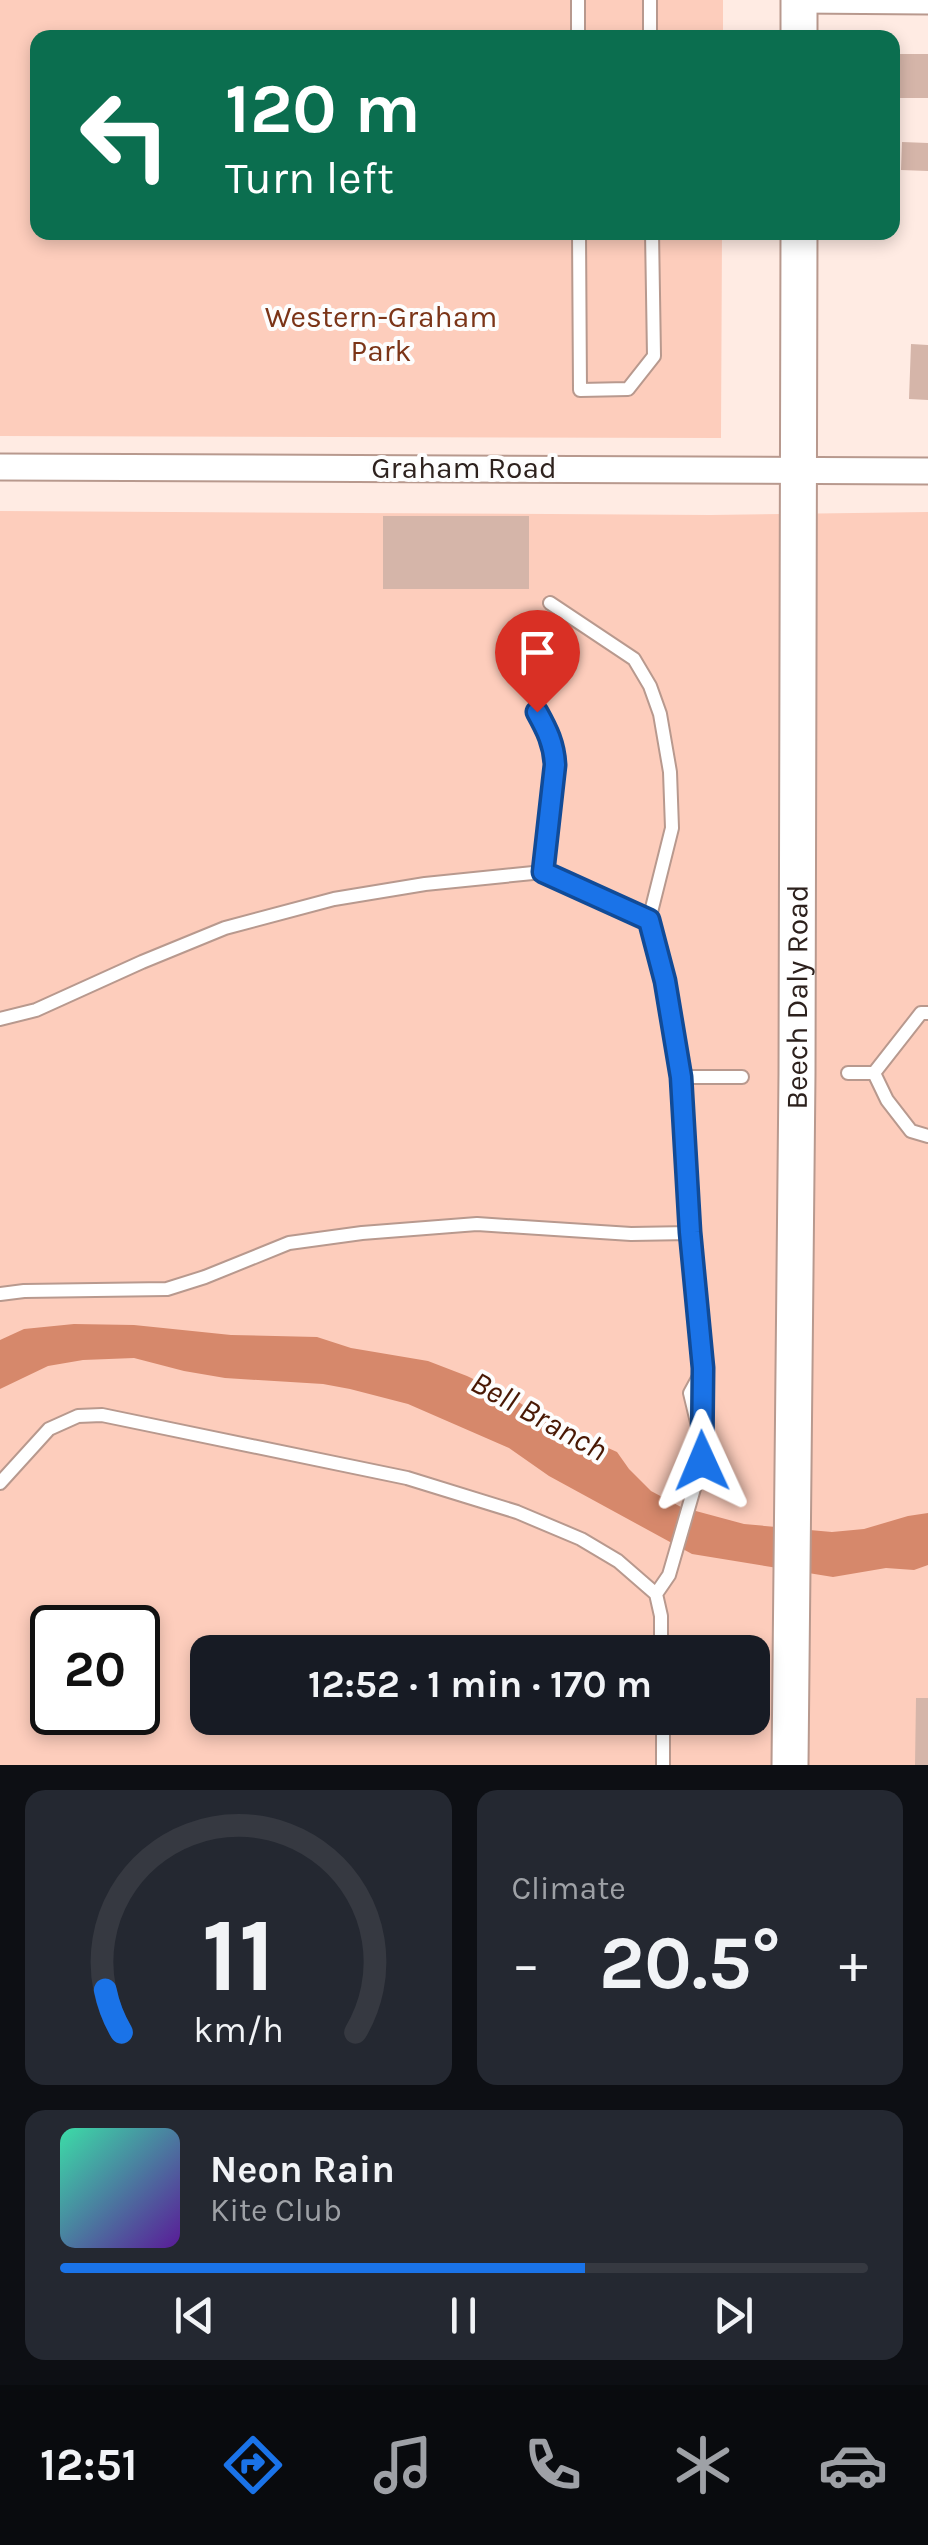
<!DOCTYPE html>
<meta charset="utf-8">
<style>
:root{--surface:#171b24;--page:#242831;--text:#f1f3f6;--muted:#9ea1a6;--line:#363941;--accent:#1a73e8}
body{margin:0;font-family:Karla,sans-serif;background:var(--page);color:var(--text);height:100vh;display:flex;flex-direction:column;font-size:38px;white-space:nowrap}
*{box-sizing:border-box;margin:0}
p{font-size:32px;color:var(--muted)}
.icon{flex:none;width:55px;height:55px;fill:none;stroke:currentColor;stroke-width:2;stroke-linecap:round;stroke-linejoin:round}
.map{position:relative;height:1765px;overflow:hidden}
.side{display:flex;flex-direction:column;gap:25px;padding:25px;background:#0d0f14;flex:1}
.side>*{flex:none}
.hud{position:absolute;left:30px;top:30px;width:870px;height:210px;border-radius:20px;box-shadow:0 5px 15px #0003;background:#0b6e4f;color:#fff;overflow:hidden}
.speed{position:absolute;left:30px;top:1605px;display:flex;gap:20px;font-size:50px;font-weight:700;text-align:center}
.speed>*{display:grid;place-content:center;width:130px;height:130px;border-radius:50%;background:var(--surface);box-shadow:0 5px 15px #0003;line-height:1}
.speed .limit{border:5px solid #111;border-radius:15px;background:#fff;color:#111}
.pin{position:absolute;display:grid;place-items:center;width:85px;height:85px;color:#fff;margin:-102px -42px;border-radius:50% 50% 50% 0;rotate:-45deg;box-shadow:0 0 10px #0007}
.pin .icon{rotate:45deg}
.me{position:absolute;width:110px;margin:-55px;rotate:359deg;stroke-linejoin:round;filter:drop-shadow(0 0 8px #0008)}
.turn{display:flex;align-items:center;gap:35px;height:210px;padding:0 30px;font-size:45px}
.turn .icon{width:130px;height:130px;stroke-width:2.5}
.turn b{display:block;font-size:70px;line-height:85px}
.big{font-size:75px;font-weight:700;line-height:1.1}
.side .tile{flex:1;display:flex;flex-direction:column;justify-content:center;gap:15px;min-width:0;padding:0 35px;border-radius:20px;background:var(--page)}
.side .dial{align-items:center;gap:0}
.dial svg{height:260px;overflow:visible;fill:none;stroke:var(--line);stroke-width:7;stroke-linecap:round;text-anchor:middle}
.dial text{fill:var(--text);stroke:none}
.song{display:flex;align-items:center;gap:30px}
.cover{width:120px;height:120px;border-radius:15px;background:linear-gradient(135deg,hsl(160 70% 55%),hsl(270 70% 35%))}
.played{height:10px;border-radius:5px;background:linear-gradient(90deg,var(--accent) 65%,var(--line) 65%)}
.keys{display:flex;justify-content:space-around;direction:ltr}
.heat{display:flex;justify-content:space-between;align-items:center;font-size:55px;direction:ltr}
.side .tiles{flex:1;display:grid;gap:25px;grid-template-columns:1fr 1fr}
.tile:last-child{grid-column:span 2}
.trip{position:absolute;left:190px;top:1635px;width:580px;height:100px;border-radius:20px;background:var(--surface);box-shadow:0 5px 15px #0003;font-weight:700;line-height:100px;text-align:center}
.tab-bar{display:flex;height:160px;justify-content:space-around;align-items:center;background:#090b0e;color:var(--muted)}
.tab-bar .icon{width:70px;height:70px}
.tab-bar .active{color:var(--accent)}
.tab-bar b{font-size:45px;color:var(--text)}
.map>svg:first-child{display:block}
.green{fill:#fdcdbc;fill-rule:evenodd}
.water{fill:#d6886b}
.building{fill:#d5b5a9}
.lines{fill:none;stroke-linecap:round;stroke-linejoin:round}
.lane-casing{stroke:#b8998e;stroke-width:16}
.street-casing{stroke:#b8998e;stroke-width:29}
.secondary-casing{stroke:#b8998e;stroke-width:39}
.lane{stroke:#fff;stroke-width:12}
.street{stroke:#fff;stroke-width:25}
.secondary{stroke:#fff;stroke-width:35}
.route-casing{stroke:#114b97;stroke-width:25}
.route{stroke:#1a73e8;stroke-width:18}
.labels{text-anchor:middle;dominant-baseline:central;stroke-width:8;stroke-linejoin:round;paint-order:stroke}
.park-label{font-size:30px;fill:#7b3417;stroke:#fdfdfd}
.street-label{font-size:30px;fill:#2d211d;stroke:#fdfdfd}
.water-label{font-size:32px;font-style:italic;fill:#491804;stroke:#fdfdfd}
</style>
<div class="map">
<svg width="928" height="1765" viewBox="0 0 928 1765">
<rect width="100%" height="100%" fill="#ffebe3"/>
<path class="green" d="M0 0H723V37L38 38V232L722 233 721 438 0 436Z
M0 511 710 515 928 512V1765H0ZM52 1628H138V1712H52ZM208 1652H752V1718H208Z"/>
<path class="water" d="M74 1324 134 1325 231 1335 317 1337 351 1348 428 1361 467 1376 511 1397 544 1419 617 1452 629 1469 651 1491 681 1507 744 1524 832 1532 864 1529 908 1516 928 1513V1565L914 1570 886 1568 833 1577 692 1554 549 1476 509 1448 408 1404 350 1389 323 1384 225 1378 184 1371 134 1358 83 1360 48 1366 0 1389V1340L24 1329Z"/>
<path class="building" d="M892 54H928V98H892Z
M902 142 928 143V171L901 170Z
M911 344 928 345V400L909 399Z
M383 516H529V589H383Z
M916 1698H928V1765H915Z"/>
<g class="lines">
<defs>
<path id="lane" d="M578 0V38
M650 0V38
M579 232 580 390 628 389 654 356 652 232
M550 603 634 659 650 686 660 714 670 772 672 828 649 920
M537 712C547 730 554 744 555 765L543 872
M0 1019 36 1010 142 962 225 928 334 899 425 884 543 872 649 920 665 981 681 1077H742
M848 1073H874L921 1013H928
M874 1073 887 1100 911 1131 928 1136
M0 1294 24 1291 167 1289 205 1277 289 1243 362 1233 477 1224 631 1234 690 1233
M702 1421 703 1371
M0 1483 49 1429 78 1416 102 1415 407 1478 517 1512 581 1539 618 1561 656 1594 669 1575 702 1461 701 1439 690 1393 703 1369 690 1233 681 1077
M656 1594 661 1616V1652
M663 1718V1765"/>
<path id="street" d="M799 0 928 1
M0 467 928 471"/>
<g id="secondary">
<path d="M799 38V0"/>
<path id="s1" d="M790 1765 797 1074 799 232"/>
</g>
</defs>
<use href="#lane" class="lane-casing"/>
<use href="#street" class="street-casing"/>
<use href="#secondary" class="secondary-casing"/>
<use href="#lane" class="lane"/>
<use href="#street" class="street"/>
<use href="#secondary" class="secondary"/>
</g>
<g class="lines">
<defs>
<path id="route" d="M537 712C547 730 554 744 555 765L543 872 649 920 665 981 681 1077 690 1232 703 1368 702 1461"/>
</defs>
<use href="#route" class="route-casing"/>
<use href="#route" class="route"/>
</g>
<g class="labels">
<g class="park-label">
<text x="381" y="317">Western-Graham<tspan x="381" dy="34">Park</tspan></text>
</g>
<g class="street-label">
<text x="464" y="468">Graham Road</text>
<text stroke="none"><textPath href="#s1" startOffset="768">Beech Daly Road</textPath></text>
</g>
<g class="water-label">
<text transform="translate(539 1416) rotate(29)">Bell Branch</text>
</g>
</g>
</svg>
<div class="speed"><div class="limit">20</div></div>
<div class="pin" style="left:537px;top:712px;background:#d93025"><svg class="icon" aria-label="arrive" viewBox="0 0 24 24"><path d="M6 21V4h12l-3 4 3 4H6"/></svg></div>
<svg class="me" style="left:702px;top:1461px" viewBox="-20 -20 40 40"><path d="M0-17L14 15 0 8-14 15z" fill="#1a73e8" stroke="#fff" stroke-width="4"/></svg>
<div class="trip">12:52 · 1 min · 170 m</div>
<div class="hud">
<div class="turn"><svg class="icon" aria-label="left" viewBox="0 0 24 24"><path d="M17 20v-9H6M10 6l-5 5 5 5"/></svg><div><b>120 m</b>Turn left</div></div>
</div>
</div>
<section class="side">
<div class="tiles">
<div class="tile dial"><svg viewBox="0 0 100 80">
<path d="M14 69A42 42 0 1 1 86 69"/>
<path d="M14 69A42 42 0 0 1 9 56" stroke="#1a73e8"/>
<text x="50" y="56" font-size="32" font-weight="700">11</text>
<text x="50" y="72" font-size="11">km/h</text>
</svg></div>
<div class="tile"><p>Climate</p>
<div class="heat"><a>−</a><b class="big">20.5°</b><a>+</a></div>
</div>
<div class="tile">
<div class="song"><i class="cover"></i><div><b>Neon Rain</b><p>Kite Club</p></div></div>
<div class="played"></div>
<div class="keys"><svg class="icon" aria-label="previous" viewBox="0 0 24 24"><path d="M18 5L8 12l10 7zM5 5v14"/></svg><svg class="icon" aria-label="pause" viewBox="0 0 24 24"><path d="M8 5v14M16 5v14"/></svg><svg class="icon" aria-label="next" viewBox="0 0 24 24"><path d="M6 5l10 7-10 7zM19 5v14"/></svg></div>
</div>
</div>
</section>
<nav class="tab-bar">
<b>12:51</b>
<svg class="icon active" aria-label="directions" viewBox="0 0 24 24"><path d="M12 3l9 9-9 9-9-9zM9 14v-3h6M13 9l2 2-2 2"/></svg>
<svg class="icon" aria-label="music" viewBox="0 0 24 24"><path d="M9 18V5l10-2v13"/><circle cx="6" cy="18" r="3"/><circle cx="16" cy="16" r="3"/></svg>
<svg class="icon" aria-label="phone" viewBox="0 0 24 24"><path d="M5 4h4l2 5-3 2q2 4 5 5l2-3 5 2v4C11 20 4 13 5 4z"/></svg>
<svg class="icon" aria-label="climate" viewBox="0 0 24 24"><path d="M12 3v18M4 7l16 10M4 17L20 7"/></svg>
<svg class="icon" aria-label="car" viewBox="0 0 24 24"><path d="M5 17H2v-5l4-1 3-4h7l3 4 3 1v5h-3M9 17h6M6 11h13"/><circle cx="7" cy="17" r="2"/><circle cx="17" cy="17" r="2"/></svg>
</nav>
